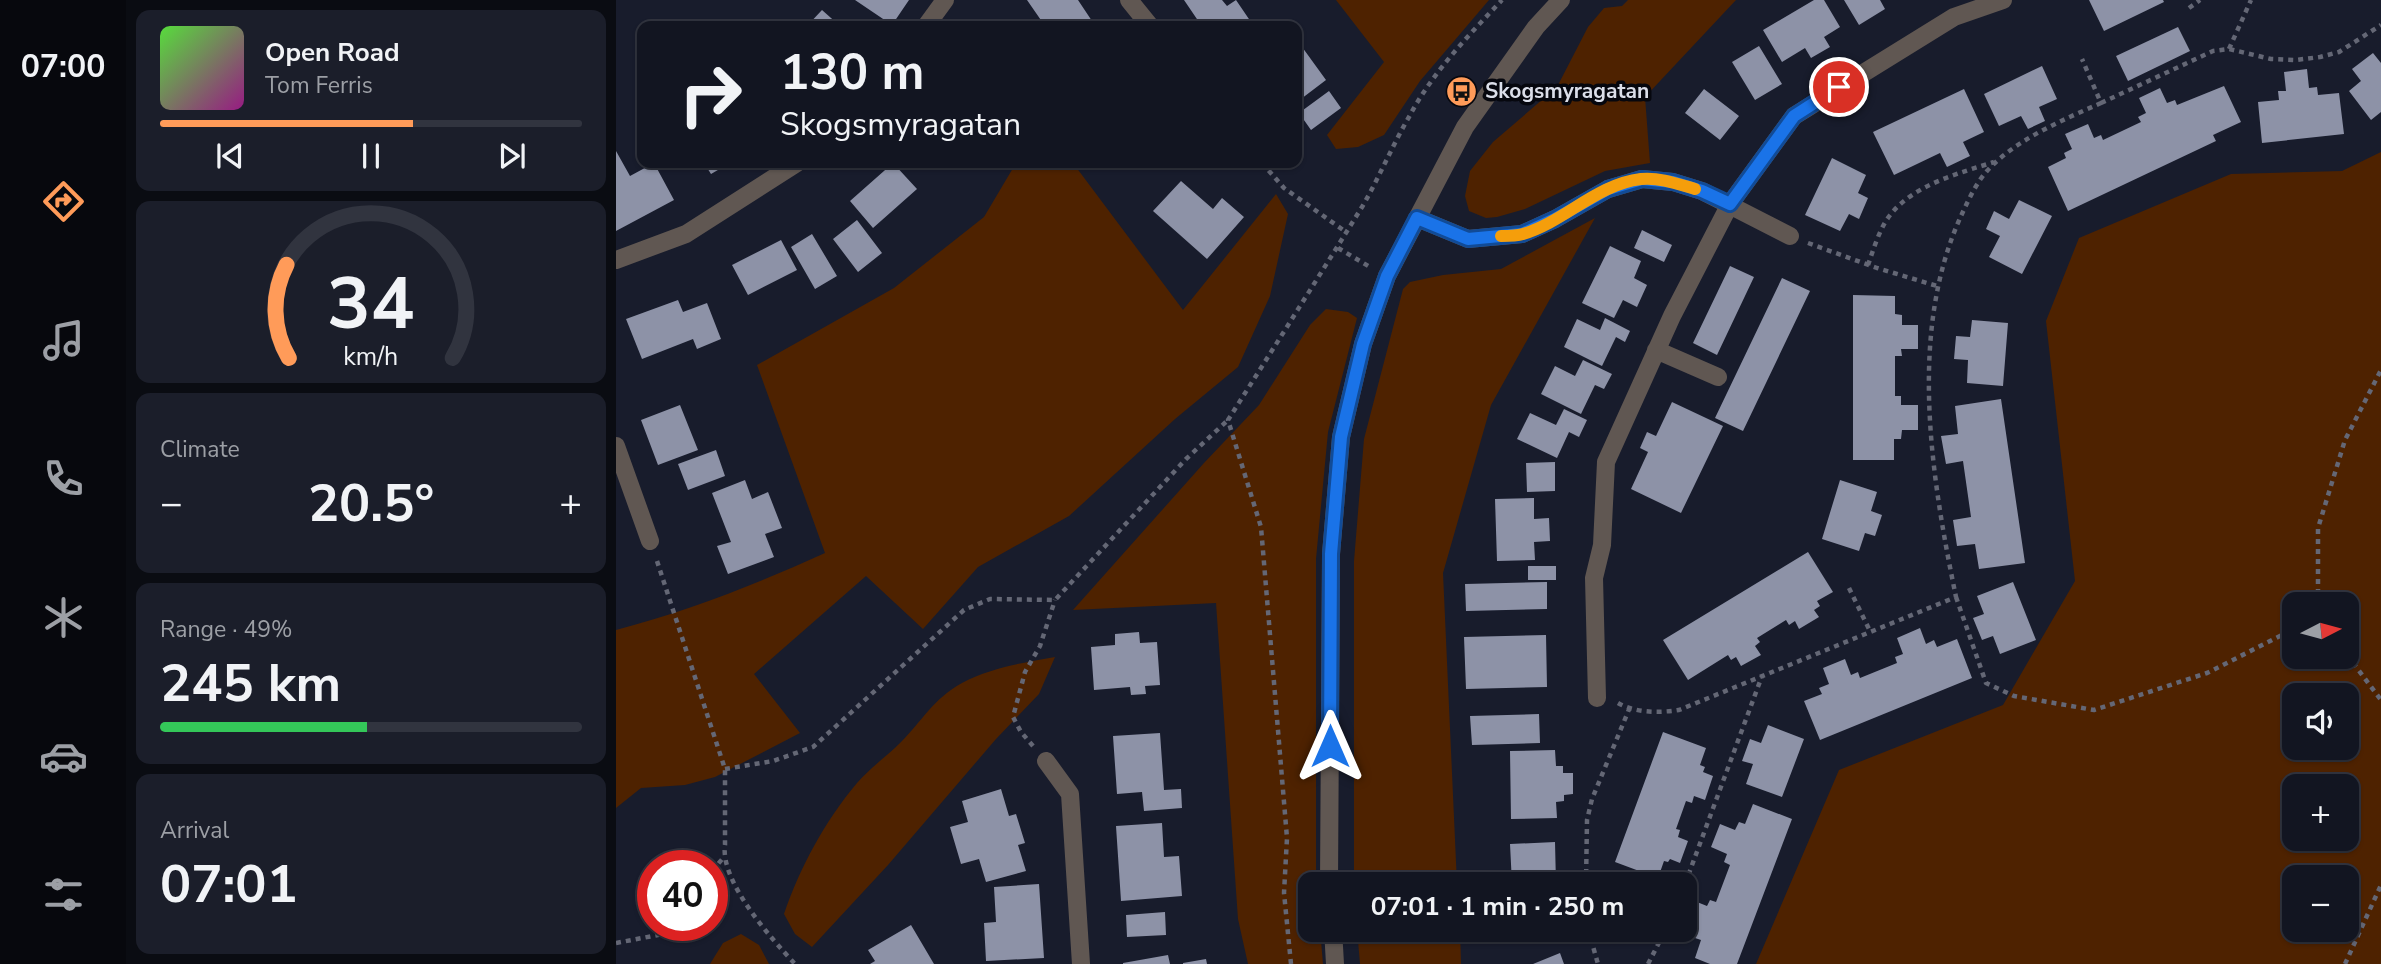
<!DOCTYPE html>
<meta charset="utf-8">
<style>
:root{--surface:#121521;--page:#1b1e2a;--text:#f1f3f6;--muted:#9c9fa5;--line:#31343f;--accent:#ff9b59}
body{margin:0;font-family:"Nunito Sans",sans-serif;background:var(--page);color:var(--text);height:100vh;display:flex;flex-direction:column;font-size:26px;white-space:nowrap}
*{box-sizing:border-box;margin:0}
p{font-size:23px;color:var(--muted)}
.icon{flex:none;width:38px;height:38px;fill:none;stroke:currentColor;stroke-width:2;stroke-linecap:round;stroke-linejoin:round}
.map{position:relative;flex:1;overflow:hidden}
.side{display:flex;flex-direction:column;gap:10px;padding:10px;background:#0a0c12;width:490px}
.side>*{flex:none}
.hud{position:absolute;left:21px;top:21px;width:665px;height:147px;border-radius:14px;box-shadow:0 2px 5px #0004,0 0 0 2px var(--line);background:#121521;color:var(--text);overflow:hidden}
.needle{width:46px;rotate:84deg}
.buttons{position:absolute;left:1666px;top:592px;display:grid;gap:14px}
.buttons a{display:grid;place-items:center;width:77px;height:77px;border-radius:14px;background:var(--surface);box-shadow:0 2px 5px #0004,0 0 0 2px var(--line);font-size:35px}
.speed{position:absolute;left:21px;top:850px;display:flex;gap:14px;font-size:35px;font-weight:700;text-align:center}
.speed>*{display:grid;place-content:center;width:91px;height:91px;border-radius:50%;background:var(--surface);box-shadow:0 2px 5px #0004,0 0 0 2px var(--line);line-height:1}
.speed .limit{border:10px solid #d22;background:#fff;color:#111}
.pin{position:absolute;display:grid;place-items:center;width:60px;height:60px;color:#fff;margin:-30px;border:4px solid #fff;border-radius:50%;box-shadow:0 2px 7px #0007}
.me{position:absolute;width:77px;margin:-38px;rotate:0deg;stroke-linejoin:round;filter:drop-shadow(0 0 5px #0008)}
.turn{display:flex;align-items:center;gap:24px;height:147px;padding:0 28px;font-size:32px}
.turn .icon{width:91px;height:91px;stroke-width:2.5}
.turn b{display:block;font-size:49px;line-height:60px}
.big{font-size:52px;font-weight:700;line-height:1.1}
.side .widget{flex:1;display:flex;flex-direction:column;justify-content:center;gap:10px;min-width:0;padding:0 24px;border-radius:14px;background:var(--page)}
.side .dial{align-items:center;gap:0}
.dial svg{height:182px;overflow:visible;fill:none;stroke:var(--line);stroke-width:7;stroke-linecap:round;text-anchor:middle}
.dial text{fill:var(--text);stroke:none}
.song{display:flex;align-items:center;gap:21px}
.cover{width:84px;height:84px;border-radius:10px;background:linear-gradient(135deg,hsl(110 70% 55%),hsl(310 70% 35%))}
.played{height:7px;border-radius:4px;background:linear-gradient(90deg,var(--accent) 60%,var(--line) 60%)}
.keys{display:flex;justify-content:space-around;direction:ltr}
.heat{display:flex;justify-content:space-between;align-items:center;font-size:38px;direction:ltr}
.charge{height:10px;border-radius:5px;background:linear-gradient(90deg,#34c759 49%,var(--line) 0)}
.trip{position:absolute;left:682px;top:872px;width:399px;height:70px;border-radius:14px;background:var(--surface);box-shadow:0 2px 5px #0004,0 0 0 2px var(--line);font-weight:700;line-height:70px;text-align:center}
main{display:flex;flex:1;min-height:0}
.menu{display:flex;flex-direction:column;width:126px;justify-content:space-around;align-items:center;background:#07080d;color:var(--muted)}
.menu .icon{width:49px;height:49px}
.menu .current{color:var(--accent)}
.menu b{font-size:32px;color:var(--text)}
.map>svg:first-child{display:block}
.green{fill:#4e2200;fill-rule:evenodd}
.building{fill:#8d92a7}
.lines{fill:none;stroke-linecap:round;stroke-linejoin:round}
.path{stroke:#646775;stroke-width:4.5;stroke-dasharray:5 5;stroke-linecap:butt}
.minor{stroke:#605752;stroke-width:18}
.route-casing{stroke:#114b97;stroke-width:18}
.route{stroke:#1a73e8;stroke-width:12}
.slow{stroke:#f59e0b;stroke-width:12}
.labels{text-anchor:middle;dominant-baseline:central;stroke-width:7;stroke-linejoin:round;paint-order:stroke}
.poi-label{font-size:21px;font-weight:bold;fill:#dbdee9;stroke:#06070e;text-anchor:start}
</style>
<main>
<nav class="menu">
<b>07:00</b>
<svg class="icon current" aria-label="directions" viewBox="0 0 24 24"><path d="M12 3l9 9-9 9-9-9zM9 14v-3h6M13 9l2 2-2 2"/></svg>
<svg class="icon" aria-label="music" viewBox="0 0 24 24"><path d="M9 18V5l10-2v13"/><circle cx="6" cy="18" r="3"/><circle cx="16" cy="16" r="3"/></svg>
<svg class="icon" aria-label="phone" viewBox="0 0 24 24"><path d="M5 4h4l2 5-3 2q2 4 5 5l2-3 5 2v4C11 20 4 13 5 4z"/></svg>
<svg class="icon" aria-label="climate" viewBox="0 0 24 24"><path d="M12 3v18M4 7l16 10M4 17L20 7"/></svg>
<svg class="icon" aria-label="car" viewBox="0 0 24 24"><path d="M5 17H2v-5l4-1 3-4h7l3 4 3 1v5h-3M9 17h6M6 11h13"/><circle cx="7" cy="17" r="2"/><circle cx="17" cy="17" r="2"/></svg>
<svg class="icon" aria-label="filters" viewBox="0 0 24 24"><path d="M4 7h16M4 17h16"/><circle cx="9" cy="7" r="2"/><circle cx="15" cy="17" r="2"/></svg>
</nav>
<section class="side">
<div class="widget">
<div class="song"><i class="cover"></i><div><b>Open Road</b><p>Tom Ferris</p></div></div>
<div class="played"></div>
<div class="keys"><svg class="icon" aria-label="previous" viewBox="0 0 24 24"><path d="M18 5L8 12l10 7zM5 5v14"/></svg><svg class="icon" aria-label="pause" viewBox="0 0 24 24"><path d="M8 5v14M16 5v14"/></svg><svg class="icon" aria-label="next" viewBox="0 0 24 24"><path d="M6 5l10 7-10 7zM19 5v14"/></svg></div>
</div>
<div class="widget dial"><svg viewBox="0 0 100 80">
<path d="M14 69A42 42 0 1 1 86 69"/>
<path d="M14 69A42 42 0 0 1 13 28" stroke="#ff9b59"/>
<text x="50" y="56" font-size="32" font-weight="700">34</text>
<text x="50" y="72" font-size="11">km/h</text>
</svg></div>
<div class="widget"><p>Climate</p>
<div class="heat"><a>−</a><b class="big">20.5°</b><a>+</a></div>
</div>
<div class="widget"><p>Range · 49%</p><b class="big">245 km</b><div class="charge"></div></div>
<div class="widget"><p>Arrival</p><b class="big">07:01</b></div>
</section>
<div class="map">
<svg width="1765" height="964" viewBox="0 0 1765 964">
<rect width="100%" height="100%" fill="#181c2c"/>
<path class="green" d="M720 0H873L804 81 768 135 742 147 720 149 711 135 768 62Z
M1012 0H1120L1029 97 1034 163 989 171 909 209 881 217 870 218 853 211 849 196 854 171 877 142 941 87 972 27 988 8 1006 6Z
M1765 152V964H1140L1223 770 1387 705 1459 581 1430 321 1463 238 1615 174 1726 171ZM1678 604H1731V656H1678ZM1678 695H1731V747H1678ZM1678 786H1731V838H1678ZM1678 877H1731V929H1678Z
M400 163H457L567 310 660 194 672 214 654 296 622 367 559 419 453 516 362 567 307 629 250 576 138 674 184 733 99 777 69 785 25 788 0 808V630C72 611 141 584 209 553L141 365 278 288 368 217Z
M979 218 875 405 827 573 841 884H738V561L748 439 787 289 794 282 827 275 885 269Z
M710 309 732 312 741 318 712 432 700 559V884H695V929H704L707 964H632L622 919 600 603 457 610 588 463 643 405 694 325Z
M439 657 423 694 380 739 272 865 196 947 179 934 168 914C184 867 209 821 241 783 254 768 271 756 285 742 307 720 317 699 346 683 376 667 407 663 439 657Z
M741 929H844L845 964H744Z
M125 934 143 945 153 964H94L107 943Z"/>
<path class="building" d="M239 0H293L276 25Z
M411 0H462L476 21 467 26H429Z
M568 0H606L611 6 620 0 637 25 597 26 592 20 585 25Z
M1198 0H1208L1224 27 1208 37 1214 47 1195 58 1189 48 1166 62 1147 30Z
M1228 0H1264L1269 9 1243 25Z
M1473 0H1547L1548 2 1488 31Z
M206 10 224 26H191Z
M1562 27 1574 51 1512 81 1500 56Z
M681 40 710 80 681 102Z
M1143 46 1166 84 1139 100 1116 62Z
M1757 53 1765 63V112L1755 120 1733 91 1745 81 1736 69Z
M1426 66 1441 99 1423 107 1429 121 1412 129 1405 116 1383 126 1368 94Z
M1691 69 1693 88 1701 87 1702 95 1723 93 1728 134 1646 143 1642 102 1663 100 1662 91H1670L1668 72Z
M1608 86 1625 122 1597 135 1600 141 1452 211 1432 167 1450 158 1448 153 1456 149 1449 134 1472 124 1478 138 1485 135 1487 140 1525 122 1522 117 1530 113 1523 98 1544 88 1551 103 1559 100 1561 105Z
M1088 89 1123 116 1104 140 1069 113Z
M1348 89 1368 132 1347 142 1354 156 1331 167 1324 153 1278 175 1257 132Z
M713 91 725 108 695 130 683 113Z
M0 151 14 176 38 163 58 200 0 231Z
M1216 158 1250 175 1242 193 1252 198 1243 219 1233 214 1224 231 1189 215Z
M88 163H114L95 174Z
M277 163 301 189 257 228 234 201Z
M565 181 597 209 606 198 628 217 591 259 537 211Z
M1403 200 1436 216 1406 274 1373 257 1384 236 1370 229 1378 211 1393 219Z
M241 220 266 253 242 272 217 239Z
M1026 230 1056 245 1048 262 1018 248Z
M196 234 221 276 199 289 175 247Z
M165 240 181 270 132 295 116 265Z
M994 246 1025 261 1018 278 1031 285 1021 307 1007 300 998 318 966 303Z
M1114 266 1138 277 1101 355 1077 343Z
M1166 278 1194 291 1127 431 1099 418Z
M1237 295 1279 296V314L1286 315V325H1302V349H1285L1286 356H1279V396H1285V405H1302V430H1286L1285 439H1278V460H1237Z
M62 300 67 312 91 303 105 339 81 349 77 339 26 359 10 319Z
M989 318 1014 331 1009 342 1000 337 986 366 948 347 961 319 984 330Z
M1356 320 1392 323 1387 386 1351 383 1352 360 1338 359 1340 336 1354 337Z
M967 360 996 374 988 389 979 385 965 414 925 394 939 366 959 376Z
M1385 399 1409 563 1363 569 1359 544 1341 546 1337 520 1355 517 1347 461 1330 464 1325 436 1342 434 1339 406Z
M1056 402 1107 426 1065 513 1015 489 1032 452 1024 448 1031 432 1040 436Z
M64 405 82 450 42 465 25 420Z
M948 409 971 420 963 437 953 432 941 458 901 439 914 413 940 425Z
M100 450 109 476 72 490 62 464Z
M939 462V491L911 492 910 463Z
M129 480 136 499 152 492 166 528 149 534 158 557 112 574 101 546 115 542 96 493Z
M1224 480 1261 492 1255 511 1266 515 1259 536 1249 533 1243 551 1206 539Z
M918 498V519L933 518 934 541 918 542 919 560 881 561 879 499Z
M1192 552 1217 592 1201 601 1204 606 1198 610 1203 617 1183 629 1179 621 1173 625 1170 620 1141 638 1144 642 1139 646 1145 655 1125 666 1120 657 1115 660 1112 655 1072 680 1047 640Z
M912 566H940V580H912Z
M931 582V609L850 611 849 584Z
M1397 582 1420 640 1384 654 1377 636 1366 640 1357 618 1368 614 1361 596Z
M1304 628 1310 644 1318 640 1321 647 1341 639 1356 678 1204 740 1188 701 1206 694 1203 688 1213 684 1207 668 1229 659 1235 675 1242 672 1244 678 1281 663 1279 657 1287 654 1281 638Z
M523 632 524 643 541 642 544 685 529 686 530 694 515 695 514 687 478 690 475 647 499 645V634Z
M930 635 931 687 850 689 848 637Z
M923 714 924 743 856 745 854 716Z
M1152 725 1188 739 1166 797 1130 784 1137 764 1126 761 1134 739 1145 743Z
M1047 732 1090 748 1084 765 1089 767 1087 772 1097 776 1089 800 1078 796 1076 803 1070 801 1060 829 1064 830 1062 837 1072 841 1064 863 1054 859 1052 862 1048 861 1042 878 999 862Z
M544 733 548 790 565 789 566 808 528 811 526 792 501 794 497 736Z
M939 750 940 766H947V773H957V794L948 795V801L940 802 941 818 895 819 894 751Z
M385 789 393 816 400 814 409 843 402 845 410 871 370 882 363 859 345 864 334 827 352 822 346 801Z
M1137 804 1176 819 1121 964H1094L1079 958 1085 940 1079 938 1083 928 1069 923V917L1076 900 1091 906 1094 900 1100 902 1114 865 1108 862 1111 854 1095 847 1104 824 1119 830 1123 822 1129 824Z
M546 823 548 857 563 856 566 896 505 901 500 826Z
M939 842 940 884H896L894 844Z
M423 884 428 958 370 961 368 923 380 922 378 887Z
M549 912 550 935 511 937 510 915Z
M295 925 318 964H254L259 961 252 950Z
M897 929H942V943L898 944Z
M944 953 948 964H917Z
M552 955 554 964H507V963Z
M590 959 591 964H567V963Z"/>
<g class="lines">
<path class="path" d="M1573 8 1584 0
M1613 49 1635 0
M1485 103 1597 51 1613 49 1655 59 1680 60 1704 57 1723 52 1765 25
M646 163 668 188 730 232
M1192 243 1261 268 1321 286
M722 248 754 267
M1252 265C1258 248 1264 227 1275 214 1299 184 1344 173 1378 162
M41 561 109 769V845C104 882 155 938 179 964
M1233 588 1254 631
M1340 597 1370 683 1398 696 1478 710 1591 673 1678 629
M1702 604V528L1729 440 1765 370
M1731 655 1765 700
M1002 703C1019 713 1043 713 1063 710L1340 597C1315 476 1292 332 1345 216 1352 201 1360 183 1371 171 1400 139 1447 120 1485 103L1466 59
M417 746 405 732 397 717 409 672 424 646 439 600
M109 769 157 761 197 747 348 610 374 599 439 600 570 459 612 420
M96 871 108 857
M970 884 971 820 976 799 1014 707
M1069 884 1146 676
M972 929 982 964
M0 943 42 935 49 926
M675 964 668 893 671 838 645 527 612 420C657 349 702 278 746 207 763 178 776 146 793 117 816 73 852 36 886 0
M1032 964 1050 929
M1729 964 1765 885"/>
<path class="minor" d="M513 0 534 26
M310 26 329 0
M801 218 852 239 906 234 939 219 992 189 1026 179 1057 182 1086 191 1174 236
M0 260 70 234 181 163
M1040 350 1102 377
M0 446 34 541
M981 698 978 578 986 545 990 462 1056 316 1114 204 1178 116 1338 17 1387 0
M430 761 454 794 465 964
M713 884 715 554 725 437 747 344 771 276 849 127 920 27 945 0
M717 929 719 964"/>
</g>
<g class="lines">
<defs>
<path id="route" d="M714 746 715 554 725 437 747 344 771 276 801 218 852 239 906 234 939 219 992 189 1026 179 1057 182 1086 191 1114 204 1178 116 1223 87"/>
</defs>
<use href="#route" class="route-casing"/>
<use href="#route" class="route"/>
<path class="slow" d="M885 236C892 236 900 236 907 234 948 222 981 184 1025 179 1043 177 1062 184 1079 189"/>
</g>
<defs>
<symbol id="bus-disc" viewBox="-11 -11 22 22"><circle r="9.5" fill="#ff9b59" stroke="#06070e"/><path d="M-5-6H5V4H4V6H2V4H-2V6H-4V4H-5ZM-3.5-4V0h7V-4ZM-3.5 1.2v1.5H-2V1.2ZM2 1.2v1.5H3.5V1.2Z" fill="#111"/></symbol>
</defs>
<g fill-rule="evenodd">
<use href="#bus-disc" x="828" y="74" width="35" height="35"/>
</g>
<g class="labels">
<g class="poi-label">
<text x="869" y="91">Skogsmyragatan</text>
</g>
</g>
</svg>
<div class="buttons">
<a><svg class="needle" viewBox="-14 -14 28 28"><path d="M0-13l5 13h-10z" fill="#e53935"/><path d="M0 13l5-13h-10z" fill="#9c9fa5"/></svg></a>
<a><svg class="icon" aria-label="sound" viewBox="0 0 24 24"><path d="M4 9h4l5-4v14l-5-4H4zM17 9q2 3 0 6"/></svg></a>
<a>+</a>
<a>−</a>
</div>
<div class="speed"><div class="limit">40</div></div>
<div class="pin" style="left:1223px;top:87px;background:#d93025"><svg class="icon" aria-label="arrive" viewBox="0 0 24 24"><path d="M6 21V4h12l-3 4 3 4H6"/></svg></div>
<svg class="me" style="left:714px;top:746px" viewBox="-20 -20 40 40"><path d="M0-17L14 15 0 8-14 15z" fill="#1a73e8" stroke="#fff" stroke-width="4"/></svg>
<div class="trip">07:01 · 1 min · 250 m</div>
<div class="hud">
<div class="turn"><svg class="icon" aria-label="right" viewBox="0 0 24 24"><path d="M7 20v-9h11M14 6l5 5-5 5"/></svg><div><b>130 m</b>Skogsmyragatan</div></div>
</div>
</div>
</main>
